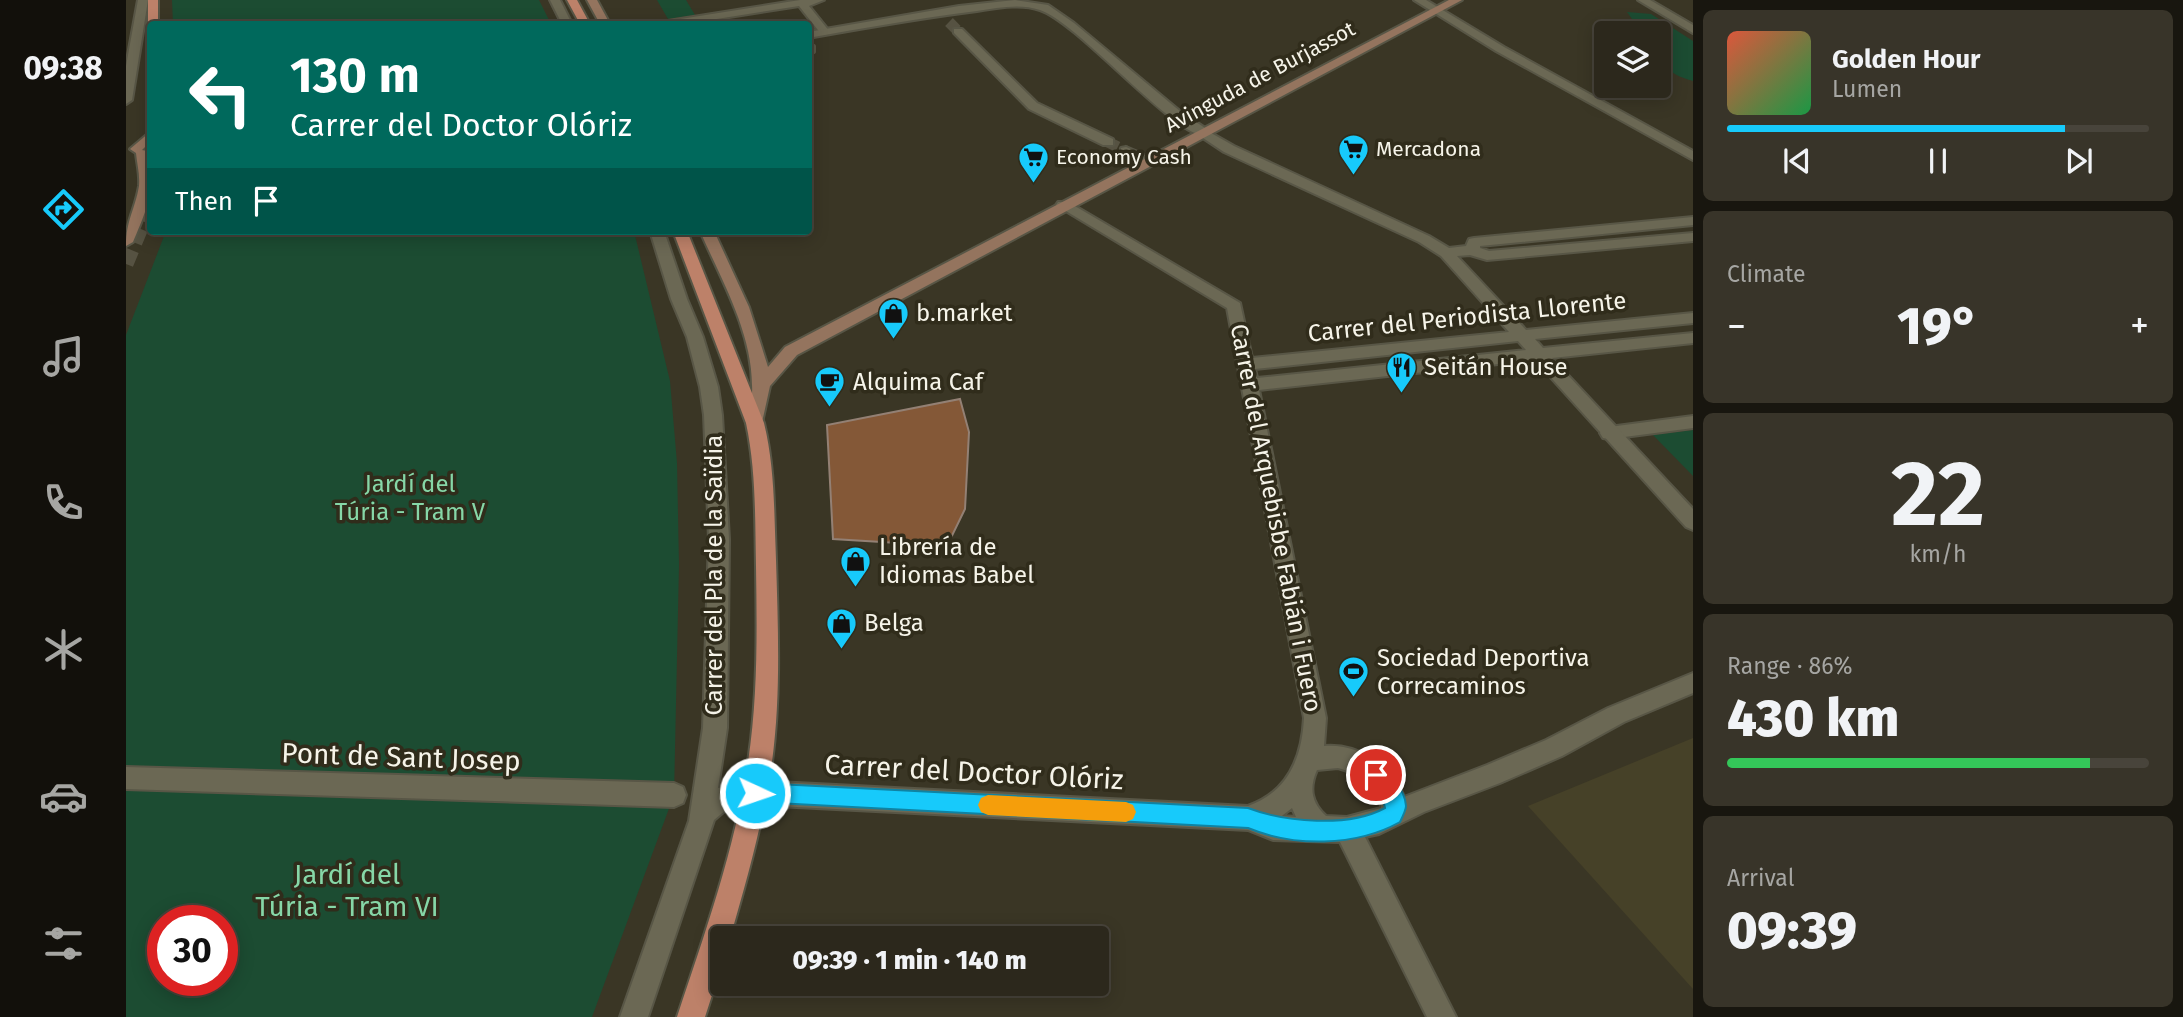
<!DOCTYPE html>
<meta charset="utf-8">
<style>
:root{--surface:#2c281c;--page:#383429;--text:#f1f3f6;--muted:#a6a6a3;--line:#48443b;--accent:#17cafb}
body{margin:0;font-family:"Fira Sans",sans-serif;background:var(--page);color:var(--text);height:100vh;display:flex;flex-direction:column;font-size:26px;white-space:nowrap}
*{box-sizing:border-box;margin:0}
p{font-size:23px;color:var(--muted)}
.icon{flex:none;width:38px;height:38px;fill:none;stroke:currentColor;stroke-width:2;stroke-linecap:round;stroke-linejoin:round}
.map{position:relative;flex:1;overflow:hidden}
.details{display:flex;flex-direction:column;gap:10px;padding:10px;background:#18160f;width:490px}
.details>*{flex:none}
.banner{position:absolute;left:21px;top:21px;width:665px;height:214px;border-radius:7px;box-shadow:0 4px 18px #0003,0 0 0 2px var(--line);background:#00695c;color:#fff;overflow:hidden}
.tools{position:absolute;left:1468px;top:21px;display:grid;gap:14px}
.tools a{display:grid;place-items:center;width:77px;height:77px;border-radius:7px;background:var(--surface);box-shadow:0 4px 18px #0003,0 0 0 2px var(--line);font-size:35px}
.speed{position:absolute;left:21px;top:905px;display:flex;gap:14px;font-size:35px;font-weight:700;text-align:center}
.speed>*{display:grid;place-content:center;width:91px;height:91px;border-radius:50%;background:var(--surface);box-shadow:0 4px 18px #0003,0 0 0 2px var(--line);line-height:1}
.speed .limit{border:10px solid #d22;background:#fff;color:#111}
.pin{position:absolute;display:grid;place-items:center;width:60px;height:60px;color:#fff;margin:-30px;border:4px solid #fff;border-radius:50%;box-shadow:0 2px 7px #0007}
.me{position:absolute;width:77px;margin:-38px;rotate:93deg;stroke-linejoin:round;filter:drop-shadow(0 0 5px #0008)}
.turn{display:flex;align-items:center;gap:24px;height:147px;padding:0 28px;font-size:32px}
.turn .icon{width:91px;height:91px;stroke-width:2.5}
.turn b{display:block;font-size:49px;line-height:60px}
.then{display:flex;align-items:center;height:66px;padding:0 28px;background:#0003;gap:14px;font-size:26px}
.big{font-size:52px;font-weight:800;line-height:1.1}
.details .tile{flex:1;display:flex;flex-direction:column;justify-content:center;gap:10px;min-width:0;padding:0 24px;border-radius:10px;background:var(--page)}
.details .dial{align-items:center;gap:0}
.dial b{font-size:91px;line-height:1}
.song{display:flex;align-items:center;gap:21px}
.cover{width:84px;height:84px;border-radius:10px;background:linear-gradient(135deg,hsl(10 70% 55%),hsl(140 70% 35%))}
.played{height:7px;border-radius:4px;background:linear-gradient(90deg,var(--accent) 80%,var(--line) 80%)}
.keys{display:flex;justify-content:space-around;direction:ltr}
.heat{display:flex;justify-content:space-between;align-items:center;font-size:38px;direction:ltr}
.charge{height:10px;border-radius:5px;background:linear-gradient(90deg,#34c759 86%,var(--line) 0)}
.trip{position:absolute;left:584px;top:926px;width:399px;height:70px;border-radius:7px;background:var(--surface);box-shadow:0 4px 18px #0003,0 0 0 2px var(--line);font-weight:800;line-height:70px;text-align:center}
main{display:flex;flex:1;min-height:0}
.dock{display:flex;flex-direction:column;width:126px;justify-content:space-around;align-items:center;background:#12100b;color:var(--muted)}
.dock .icon{width:49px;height:49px}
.dock .on{color:var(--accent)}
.dock b{font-size:32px;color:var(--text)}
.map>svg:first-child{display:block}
.built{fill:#464128}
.green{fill:#1c4c32;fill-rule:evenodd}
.building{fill:#845837;stroke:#938074;stroke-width:2}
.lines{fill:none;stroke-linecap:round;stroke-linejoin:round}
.minor-tunnel{stroke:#565242;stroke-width:11;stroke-dasharray:11 6;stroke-linecap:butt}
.primary-tunnel{stroke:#565242;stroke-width:15;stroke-dasharray:15 8;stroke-linecap:butt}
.pedestrian-casing{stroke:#585646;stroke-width:4}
.minor-casing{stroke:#585646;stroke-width:4}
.tertiary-casing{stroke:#585646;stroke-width:4}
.secondary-casing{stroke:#585646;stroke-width:4}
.primary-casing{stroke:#585646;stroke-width:4}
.pedestrian{fill:#6b6854;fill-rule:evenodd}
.minor{fill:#6b6854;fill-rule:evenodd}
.tertiary{fill:#6b6854;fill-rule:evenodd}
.secondary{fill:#94745e;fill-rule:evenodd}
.primary{fill:#bd8169;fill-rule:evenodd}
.route{fill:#17cafb;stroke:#0f83a3;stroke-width:2}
.slow{fill:#f59e0b}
.labels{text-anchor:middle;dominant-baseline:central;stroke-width:7;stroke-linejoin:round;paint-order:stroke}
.far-street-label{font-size:21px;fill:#f6f4e9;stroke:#302c1b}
.far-poi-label{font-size:21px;fill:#f6f4e9;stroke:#302c1b;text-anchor:start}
.poi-label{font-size:24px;fill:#f6f4e9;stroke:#302c1b;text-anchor:start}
.street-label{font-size:24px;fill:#f6f4e9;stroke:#302c1b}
.park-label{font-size:24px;fill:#86d7a7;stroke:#302c1b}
.near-street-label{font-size:28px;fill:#f6f4e9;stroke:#302c1b}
.near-park-label{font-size:28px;fill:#86d7a7;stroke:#302c1b}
</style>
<main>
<nav class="dock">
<b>09:38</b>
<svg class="icon on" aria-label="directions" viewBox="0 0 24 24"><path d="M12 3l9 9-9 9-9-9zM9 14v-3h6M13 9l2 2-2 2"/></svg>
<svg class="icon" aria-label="music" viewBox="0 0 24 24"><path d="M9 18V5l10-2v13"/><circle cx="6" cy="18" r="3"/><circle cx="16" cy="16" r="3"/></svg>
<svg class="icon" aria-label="phone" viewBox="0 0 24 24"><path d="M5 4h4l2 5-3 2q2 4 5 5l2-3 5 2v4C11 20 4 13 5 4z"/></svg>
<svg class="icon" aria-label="climate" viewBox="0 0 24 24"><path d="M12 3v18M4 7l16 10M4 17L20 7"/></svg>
<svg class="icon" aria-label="car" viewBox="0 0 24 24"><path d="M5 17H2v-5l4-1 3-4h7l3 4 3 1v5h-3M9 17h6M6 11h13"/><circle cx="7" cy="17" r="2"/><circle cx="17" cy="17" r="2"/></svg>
<svg class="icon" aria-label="filters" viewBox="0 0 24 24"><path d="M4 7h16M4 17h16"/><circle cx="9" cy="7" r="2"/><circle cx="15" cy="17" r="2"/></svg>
</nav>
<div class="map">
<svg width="1567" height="1017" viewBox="0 0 1567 1017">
<rect width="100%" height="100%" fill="#3a3625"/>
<path class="built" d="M1567 738V989L1402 806Z"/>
<path class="green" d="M46 0H413L425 24H47Z
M531 0H560L569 15 542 19Z
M1501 12 1525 14 1567 41V81C1538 73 1533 63 1533 33H1516Z
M40 231H508L544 381 551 463 553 565 548 795 466 1017H0V335ZM37 920H96V980H37Z
M1567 430V476L1527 435Z"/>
<path class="building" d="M834 399 843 432 839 509 821 546 707 539 701 425Z"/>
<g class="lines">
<path class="minor-tunnel" d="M823 22 832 31
M982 142 1000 151"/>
<path class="primary-tunnel" d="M0 264 24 206"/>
<defs>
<path id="pedestrian" d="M1567 416V428L1483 439 1477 438 1474 433 1477 428 1483 427Z
M0 767 548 783 557 787 560 795 557 803 548 807 0 789Z"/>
<path id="minor" d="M12 0H22L6 100 0 104V66Z
M424 0H434L446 24H436Z
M674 0H698L683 6 704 32 703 34H695L673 6 559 24H537L542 21Z
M1512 0H1524L1567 25V33Z
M828 29H836L911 103 987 139V145H977L903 109 828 33Z
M682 43 688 46V52L682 55Z
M1078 129 1108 146 1303 236 1323 248 1340 246 1343 239 1348 238 1567 217V225L1354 246V248L1363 251 1567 233V241L1361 260 1344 255 1331 256 1400 330 1567 313V323L1409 339 1417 348 1567 333V343L1426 358 1567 509V530L1560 527 1409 360 1133 390 1200 718 1198 746C1231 743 1267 765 1278 797L1361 765 1420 740 1482 708 1567 673V693L1498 722 1436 756 1374 783 1298 812 1253 834 1239 837 1330 1017H1301L1214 842 1147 840 1122 830 629 805 601 809 588 820 522 1017H494L563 821 577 728 583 539 578 415 574 387 561 337 545 299 524 231H538L561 299 577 337 592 387 596 415 603 539 601 728 592 788 629 781 1122 806C1162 792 1176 758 1178 718L1101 308 930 205 932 202H942L1114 303 1126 358 1383 332 1315 256 1293 242 1098 152 1074 136V130ZM1392 341 1400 350 1131 378 1129 369ZM1212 768C1231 773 1256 787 1255 808L1221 817 1200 816C1185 802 1183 788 1191 770ZM1166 808 1170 817 1156 816 1157 815Z
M1000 147 1026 158 1028 161 1021 165 995 154V148Z"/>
<path id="tertiary" d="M889 0 922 5 948 23 1055 112 1082 130V136C1052 141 953 23 914 10 894 3 871 8 851 11 794 18 738 28 682 38V32L833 6Z
M1288 0H1300L1378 47 1567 151V160L1370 51Z"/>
<path id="secondary" d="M461 0H471L484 24H474Z
M1323 0H1336L671 355 644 386 635 427H623L620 423C623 411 627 398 626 385 626 332 595 279 574 231H588L623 307 642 367 659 347Z
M24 132V142L16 150 21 151C35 179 18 216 7 242L0 246C0 220 9 210 13 186 14 174 11 164 10 153L4 149Z"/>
<path id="primary" d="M22 0H32V24L24 27 22 24Z
M441 0H451L464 24H454Z
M547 231H561L638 423C649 468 648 514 650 560 652 627 655 696 646 762 637 822 621 880 604 938H597V961L579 1017H551C579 933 609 849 622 762 632 697 631 631 630 566 629 517 630 470 620 423Z"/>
</defs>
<use href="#pedestrian" class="pedestrian-casing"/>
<use href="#minor" class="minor-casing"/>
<use href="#tertiary" class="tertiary-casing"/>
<use href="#secondary" class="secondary-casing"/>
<use href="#primary" class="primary-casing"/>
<use href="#pedestrian" class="pedestrian"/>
<use href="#minor" class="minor"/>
<use href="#tertiary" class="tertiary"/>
<use href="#secondary" class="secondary"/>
<use href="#primary" class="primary"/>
</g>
<path class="route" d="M1250 765C1264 771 1279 790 1280 806 1280 810 1276 818 1274 822 1229 847 1168 847 1122 828L629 802 622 800 619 793 622 786 629 783 1122 808C1159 822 1222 828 1259 808L1256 795 1240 775 1243 768Z"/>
<path class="slow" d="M862 795 1000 802 1007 805 1010 812 1007 819 1000 822 862 815 855 812 852 805 855 798Z"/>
<defs>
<symbol id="supermarket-pin" viewBox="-11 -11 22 30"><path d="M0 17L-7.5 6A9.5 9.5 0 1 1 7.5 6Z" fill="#17cafb" stroke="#302c1b"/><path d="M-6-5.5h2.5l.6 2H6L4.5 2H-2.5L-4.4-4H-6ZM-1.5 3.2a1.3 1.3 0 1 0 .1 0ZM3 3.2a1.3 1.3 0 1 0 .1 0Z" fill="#111"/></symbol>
<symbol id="shop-pin" viewBox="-11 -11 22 30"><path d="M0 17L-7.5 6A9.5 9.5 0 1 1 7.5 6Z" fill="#17cafb" stroke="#302c1b"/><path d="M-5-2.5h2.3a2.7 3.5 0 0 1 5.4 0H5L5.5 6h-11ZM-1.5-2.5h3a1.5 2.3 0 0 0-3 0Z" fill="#111"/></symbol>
<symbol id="restaurant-pin" viewBox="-11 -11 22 30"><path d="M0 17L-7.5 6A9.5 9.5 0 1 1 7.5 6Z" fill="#17cafb" stroke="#302c1b"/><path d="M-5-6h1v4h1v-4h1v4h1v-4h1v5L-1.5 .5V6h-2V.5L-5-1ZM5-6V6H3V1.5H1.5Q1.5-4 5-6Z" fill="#111"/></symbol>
<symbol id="cafe-pin" viewBox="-11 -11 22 30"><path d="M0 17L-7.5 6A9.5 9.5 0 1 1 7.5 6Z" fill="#17cafb" stroke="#302c1b"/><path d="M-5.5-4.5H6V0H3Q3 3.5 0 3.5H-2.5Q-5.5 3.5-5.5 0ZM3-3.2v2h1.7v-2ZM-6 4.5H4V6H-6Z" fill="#111"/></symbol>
<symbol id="stadium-pin" viewBox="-11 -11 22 30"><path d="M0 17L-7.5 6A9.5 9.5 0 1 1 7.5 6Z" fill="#17cafb" stroke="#302c1b"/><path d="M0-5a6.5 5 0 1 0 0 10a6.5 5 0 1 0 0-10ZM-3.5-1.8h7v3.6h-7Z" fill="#111"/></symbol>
</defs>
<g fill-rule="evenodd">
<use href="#supermarket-pin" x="1210" y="132" width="35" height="47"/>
<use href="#supermarket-pin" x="890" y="140" width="35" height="47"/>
<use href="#shop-pin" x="750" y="296" width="35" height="47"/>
<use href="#restaurant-pin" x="1258" y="350" width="35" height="47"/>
<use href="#cafe-pin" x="686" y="364" width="35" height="47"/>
<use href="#shop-pin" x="712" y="544" width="35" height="47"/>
<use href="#shop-pin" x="698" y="606" width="35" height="47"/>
<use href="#stadium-pin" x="1210" y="654" width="35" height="47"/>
</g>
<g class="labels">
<g class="far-street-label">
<text transform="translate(1134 77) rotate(-28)">Avinguda de Burjassot</text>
</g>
<g class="far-poi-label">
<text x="1250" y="149">Mercadona</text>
<text x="930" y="157">Economy Cash</text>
</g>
<g class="poi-label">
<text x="790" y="313">b.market</text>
<text x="1298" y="367">Seitán House</text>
<text x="727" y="382">Alquima Caf</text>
<text x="753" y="547">Librería de<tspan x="753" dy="28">Idiomas Babel</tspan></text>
<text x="738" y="623">Belga</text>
<text x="1251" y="658">Sociedad Deportiva<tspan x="1251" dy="28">Correcaminos</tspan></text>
</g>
<g class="street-label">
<text transform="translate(1341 317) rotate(-6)">Carrer del Periodista Llorente</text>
<text transform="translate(1150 518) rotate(79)">Carrer del Arquebisbe Fabián i Fuero</text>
<text transform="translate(588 575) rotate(-90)">Carrer del Pla de la Saïdia</text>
</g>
<g class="park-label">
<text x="284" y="484">Jardí del<tspan x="284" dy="28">Túria - Tram V</tspan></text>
</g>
<g class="near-street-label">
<text transform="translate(275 757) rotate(2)">Pont de Sant Josep</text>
<text transform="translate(848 772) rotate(3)">Carrer del Doctor Olóriz</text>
</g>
<g class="near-park-label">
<text x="221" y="874">Jardí del<tspan x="221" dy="32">Túria - Tram VI</tspan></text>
</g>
</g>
</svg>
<div class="tools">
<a><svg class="icon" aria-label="layers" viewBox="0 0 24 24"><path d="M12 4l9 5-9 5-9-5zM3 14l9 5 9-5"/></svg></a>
</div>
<div class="speed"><div class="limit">30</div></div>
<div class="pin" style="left:1250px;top:775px;background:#d93025"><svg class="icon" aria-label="arrive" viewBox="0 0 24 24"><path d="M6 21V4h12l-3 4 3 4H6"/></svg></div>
<svg class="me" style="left:629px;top:793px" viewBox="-20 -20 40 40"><circle r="17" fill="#17cafb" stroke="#fff" stroke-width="3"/><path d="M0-11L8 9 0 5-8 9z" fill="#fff"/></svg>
<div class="trip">09:39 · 1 min · 140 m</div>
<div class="banner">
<div class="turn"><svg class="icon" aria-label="left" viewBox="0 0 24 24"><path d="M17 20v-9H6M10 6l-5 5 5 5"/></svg><div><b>130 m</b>Carrer del Doctor Olóriz</div></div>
<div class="then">Then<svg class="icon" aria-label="arrive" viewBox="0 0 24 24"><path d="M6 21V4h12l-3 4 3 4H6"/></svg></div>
</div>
</div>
<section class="details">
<div class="tile">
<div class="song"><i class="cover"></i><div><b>Golden Hour</b><p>Lumen</p></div></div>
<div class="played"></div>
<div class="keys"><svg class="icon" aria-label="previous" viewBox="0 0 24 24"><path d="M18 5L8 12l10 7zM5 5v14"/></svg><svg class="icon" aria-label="pause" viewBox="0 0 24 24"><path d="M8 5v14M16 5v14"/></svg><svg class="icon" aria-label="next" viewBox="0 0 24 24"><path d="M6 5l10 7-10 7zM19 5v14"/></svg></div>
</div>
<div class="tile"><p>Climate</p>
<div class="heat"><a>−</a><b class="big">19°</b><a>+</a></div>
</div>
<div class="tile dial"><b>22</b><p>km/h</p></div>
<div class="tile"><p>Range · 86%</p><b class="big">430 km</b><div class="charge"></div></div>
<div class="tile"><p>Arrival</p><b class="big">09:39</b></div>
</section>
</main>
